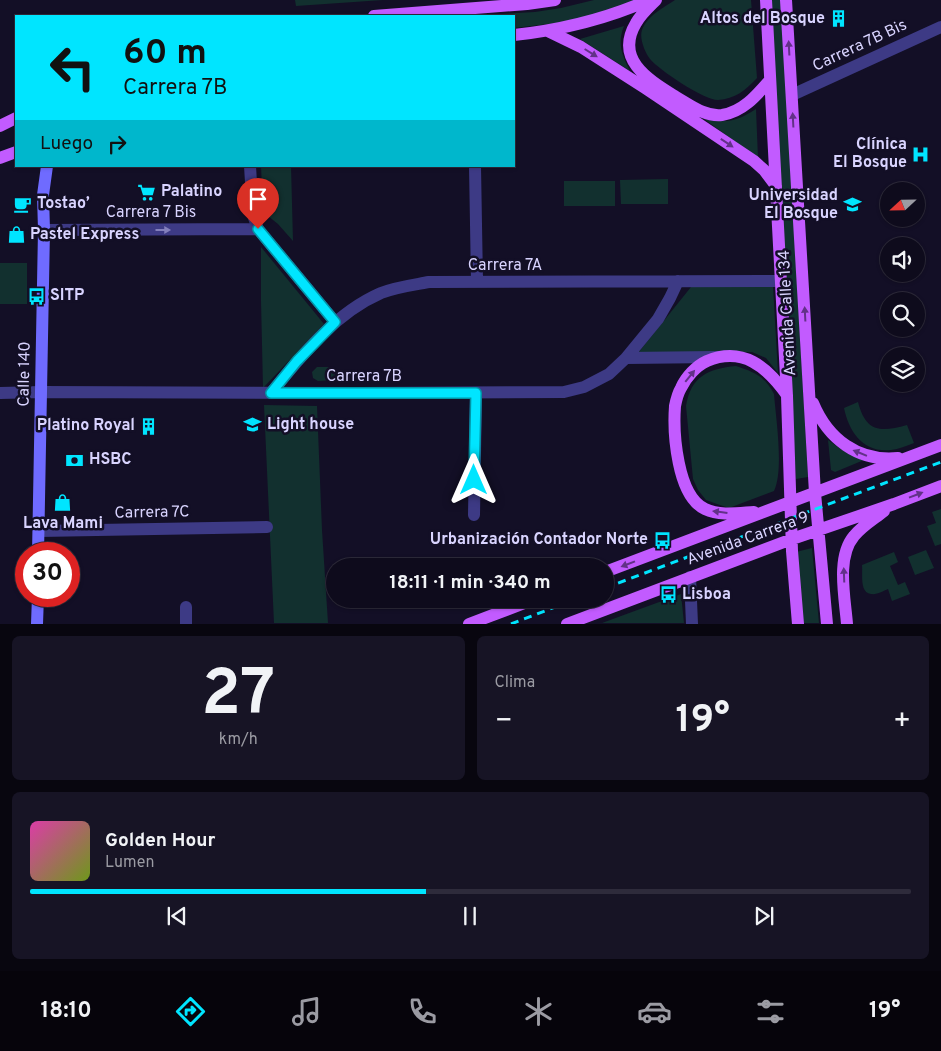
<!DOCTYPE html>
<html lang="es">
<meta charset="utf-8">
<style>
:root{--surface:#0e0b1c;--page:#171425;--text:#f1f3f6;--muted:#9b9ba3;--line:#2e2b3b;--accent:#00e5ff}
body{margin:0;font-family:Overpass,sans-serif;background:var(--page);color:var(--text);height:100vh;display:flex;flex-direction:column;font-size:19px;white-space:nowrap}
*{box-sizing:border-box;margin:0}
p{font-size:16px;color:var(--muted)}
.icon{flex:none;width:28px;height:28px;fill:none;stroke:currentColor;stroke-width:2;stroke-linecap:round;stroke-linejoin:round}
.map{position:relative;height:624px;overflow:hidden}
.sheet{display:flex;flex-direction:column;gap:12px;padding:12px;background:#08060f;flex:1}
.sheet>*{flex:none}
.guide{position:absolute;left:15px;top:15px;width:500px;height:152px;border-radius:0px;box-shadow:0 1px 4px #0004,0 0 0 1px var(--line);background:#00e5ff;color:#111;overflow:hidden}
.needle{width:32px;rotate:248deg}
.controls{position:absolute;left:880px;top:182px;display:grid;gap:10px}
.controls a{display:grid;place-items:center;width:45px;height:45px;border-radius:50%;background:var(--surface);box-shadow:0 1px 4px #0004,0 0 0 1px var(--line);font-size:25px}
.speed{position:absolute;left:15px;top:542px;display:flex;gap:10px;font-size:25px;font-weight:700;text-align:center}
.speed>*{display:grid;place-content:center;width:65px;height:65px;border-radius:50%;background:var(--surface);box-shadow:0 1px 4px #0004,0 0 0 1px var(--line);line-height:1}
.speed .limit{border:8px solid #d22;background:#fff;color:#111}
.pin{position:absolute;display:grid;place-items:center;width:42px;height:42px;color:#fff;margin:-51px -21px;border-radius:50% 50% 50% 0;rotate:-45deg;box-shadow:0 0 5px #0007}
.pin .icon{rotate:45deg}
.me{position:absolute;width:55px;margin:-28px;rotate:0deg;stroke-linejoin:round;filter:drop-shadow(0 0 4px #0008)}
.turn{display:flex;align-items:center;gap:18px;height:105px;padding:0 25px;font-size:22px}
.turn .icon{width:65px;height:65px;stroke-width:2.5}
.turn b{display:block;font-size:35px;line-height:42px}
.then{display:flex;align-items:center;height:48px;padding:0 25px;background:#0003;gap:10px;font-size:19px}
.big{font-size:38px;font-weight:700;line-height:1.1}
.sheet .tile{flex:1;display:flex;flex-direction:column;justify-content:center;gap:8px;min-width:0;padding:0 18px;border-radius:8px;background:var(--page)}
.sheet .dial{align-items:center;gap:0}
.dial b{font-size:65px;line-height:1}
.song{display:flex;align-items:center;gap:15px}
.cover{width:60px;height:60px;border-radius:8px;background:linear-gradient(135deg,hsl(320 70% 55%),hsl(80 70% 35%))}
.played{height:5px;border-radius:2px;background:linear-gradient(90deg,var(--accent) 45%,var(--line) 45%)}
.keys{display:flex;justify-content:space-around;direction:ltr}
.heat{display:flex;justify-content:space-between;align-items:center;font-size:28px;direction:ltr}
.sheet .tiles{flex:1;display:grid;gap:12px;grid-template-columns:1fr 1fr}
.tile:last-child{grid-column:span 2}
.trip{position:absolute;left:326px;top:558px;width:288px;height:50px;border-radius:25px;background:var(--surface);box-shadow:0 1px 4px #0004,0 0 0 1px var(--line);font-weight:700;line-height:50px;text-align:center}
.tabs{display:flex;height:80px;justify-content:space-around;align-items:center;background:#06040b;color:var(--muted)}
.tabs .icon{width:35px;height:35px}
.tabs .current{color:var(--accent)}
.tabs b{font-size:22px;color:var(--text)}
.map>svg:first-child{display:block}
.green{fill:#12302f}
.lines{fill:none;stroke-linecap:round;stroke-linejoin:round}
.street{stroke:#3d3a85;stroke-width:12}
.secondary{stroke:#6f6bff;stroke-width:12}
.primary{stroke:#c25bff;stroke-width:12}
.rail{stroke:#00e5ff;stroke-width:3;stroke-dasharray:8 6;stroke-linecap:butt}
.oneway{fill:#623188}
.oneway2{fill:#837fbc}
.route-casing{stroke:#0095a6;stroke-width:12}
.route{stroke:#00e5ff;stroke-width:9}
.labels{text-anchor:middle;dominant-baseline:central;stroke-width:5;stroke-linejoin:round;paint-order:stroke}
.poi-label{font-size:16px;font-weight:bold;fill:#d9d4ff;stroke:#130f26;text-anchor:start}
.street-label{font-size:16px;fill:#d9d4ff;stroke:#130f26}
</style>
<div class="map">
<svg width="941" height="624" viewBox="0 0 941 624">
<rect width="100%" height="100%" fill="#130f26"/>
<path class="green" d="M295 0H383L296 6Z
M594 0H637L596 15 557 23 514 28V16H465L535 12 561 8Z
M675 0H751L757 78C746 90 735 99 718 100 704 100 659 70 650 59 645 53 639 38 642 30 647 16 663 8 675 0Z
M771 0H781L808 477 796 479 777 163Z
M624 26C617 44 622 55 630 71L580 39Z
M756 109 758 158 704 119C727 123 736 122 756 109Z
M261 166H291L293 241 278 224 263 212Z
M668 179V204H621L620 180Z
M564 181H615V206H564Z
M261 247 324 324 263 388 261 301Z
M0 263H27V304H0Z
M773 286 778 373 766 358 752 352 638 353 691 287Z
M736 366C754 372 765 376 774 394 776 419 784 470 774 491L729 508 717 504 706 500 698 490 693 479 686 406C691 376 708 369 736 366Z
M317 367H334L335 380 318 381 313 378 312 372Z
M858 402C866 433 881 432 907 425L914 443C906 446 899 449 891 450 863 453 849 432 844 408Z
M264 405 317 406 322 530 328 623H274Z
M828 440 842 450 864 460 835 472 831 470Z
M941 509V544L935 546 927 526 936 523 932 512Z
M812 548 819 623H803L796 552Z
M926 550 934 568 915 575 908 557Z
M894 552 898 562 890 566 898 585 905 582 910 594 892 601 888 589C883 591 877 595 871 594 859 593 863 573 862 565Z
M681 594 684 623H602Z"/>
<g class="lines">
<path class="street" d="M792 95 941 27
M250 166 253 215 258 229 335 322
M475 166 477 282
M44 230 258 229
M626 358 716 357
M0 393 41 392 360 393 564 392 584 387 609 374 626 358 658 319 670 298 678 281
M271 393C302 355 335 313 381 293 396 287 413 285 429 282L781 281
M474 515 476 393
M39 531 267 527
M690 577 692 624
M186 607V624"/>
<path class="secondary" d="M38 554 44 230 43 195 47 166
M37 624 38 596"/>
<path class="primary" d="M656 0C649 7 641 14 636 23 614 60 649 80 676 97 690 105 705 117 722 115 743 112 757 95 770 80
M766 0 787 396 792 551 798 624
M786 0 815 493 827 624
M374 16 527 4 555 0
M548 31 581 47 645 88 754 161 764 170 776 186
M514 35C561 30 606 19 649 0
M0 126 16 118
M0 158 16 152
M813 403C828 439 858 462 898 458
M754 512C738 513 720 516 705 509 677 496 673 433 675 406 676 401 678 393 681 388 686 377 696 366 707 361 743 346 767 367 787 395
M605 572 941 445
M469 624 535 599
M567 624 792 539 894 504 941 486
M847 624C845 598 836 557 854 536 862 526 874 519 884 511"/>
<path class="rail" d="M605 588 941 462
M511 624 576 599"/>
</g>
<defs><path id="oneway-solid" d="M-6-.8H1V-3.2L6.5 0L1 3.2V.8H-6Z" transform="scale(1.25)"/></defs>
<g class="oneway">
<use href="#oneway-solid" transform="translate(789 48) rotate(-93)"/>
<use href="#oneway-solid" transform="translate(591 53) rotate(32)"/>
<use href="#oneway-solid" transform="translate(793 120) rotate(-93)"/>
<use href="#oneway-solid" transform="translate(727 143) rotate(34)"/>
<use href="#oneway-solid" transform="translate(805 314) rotate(-93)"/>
<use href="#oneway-solid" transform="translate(690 376) rotate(-51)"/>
<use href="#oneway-solid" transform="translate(860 453) rotate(-158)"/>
<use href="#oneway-solid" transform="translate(916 495) rotate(-21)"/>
<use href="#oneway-solid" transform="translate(720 512) rotate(-173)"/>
<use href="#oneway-solid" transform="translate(628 564) rotate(159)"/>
<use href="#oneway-solid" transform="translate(844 575) rotate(-92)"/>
</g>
<use class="oneway2" href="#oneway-solid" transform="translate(163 230)"/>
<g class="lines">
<defs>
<path id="route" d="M258 229 335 322 297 361 271 393H476L474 480"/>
</defs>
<use href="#route" class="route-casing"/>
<use href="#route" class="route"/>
</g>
<defs>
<symbol id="building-bare" viewBox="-9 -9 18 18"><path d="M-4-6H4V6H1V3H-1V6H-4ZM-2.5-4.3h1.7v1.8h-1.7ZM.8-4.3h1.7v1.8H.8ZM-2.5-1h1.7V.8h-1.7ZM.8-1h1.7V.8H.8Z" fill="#00e5ff" stroke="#130f26" stroke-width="2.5" paint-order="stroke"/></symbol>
<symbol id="hospital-bare" viewBox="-9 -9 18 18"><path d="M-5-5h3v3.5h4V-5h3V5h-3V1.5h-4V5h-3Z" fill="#00e5ff" stroke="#130f26" stroke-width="2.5" paint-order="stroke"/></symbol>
<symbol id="supermarket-bare" viewBox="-9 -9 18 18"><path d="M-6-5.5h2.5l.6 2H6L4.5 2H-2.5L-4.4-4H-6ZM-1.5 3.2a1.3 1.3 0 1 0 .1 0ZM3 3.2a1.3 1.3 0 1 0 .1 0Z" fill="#00e5ff" stroke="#130f26" stroke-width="2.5" paint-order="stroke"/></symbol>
<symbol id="cafe-bare" viewBox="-9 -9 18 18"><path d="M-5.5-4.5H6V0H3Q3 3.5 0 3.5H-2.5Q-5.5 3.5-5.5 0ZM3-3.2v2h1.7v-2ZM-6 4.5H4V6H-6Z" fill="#00e5ff" stroke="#130f26" stroke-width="2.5" paint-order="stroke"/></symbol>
<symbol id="university-bare" viewBox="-9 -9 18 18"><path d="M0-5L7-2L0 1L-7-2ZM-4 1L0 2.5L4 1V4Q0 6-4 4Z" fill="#00e5ff" stroke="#130f26" stroke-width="2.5" paint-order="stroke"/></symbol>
<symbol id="shop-bare" viewBox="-9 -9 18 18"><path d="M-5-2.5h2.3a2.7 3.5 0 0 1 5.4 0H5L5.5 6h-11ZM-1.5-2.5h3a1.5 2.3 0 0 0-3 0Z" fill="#00e5ff" stroke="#130f26" stroke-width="2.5" paint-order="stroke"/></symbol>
<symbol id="bus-bare" viewBox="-9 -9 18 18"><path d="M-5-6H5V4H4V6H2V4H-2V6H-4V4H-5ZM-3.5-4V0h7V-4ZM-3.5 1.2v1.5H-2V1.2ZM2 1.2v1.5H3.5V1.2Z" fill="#00e5ff" stroke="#130f26" stroke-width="2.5" paint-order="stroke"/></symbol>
<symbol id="school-bare" viewBox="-9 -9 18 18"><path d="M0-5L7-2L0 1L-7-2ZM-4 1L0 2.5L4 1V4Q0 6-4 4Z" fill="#00e5ff" stroke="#130f26" stroke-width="2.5" paint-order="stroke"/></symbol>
<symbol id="bank-bare" viewBox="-9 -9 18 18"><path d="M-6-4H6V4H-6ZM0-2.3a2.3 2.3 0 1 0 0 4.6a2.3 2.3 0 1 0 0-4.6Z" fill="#00e5ff" stroke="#130f26" stroke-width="2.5" paint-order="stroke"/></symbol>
</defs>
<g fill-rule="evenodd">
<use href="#building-bare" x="826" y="6" width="25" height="25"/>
<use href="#hospital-bare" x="908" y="142" width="25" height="25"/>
<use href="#supermarket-bare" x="134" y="180" width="25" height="25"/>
<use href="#cafe-bare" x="10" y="192" width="25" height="25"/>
<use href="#university-bare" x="840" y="192" width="25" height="25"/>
<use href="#shop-bare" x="4" y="222" width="25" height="25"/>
<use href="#bus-bare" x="24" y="284" width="25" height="25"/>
<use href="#school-bare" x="240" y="412" width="25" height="25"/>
<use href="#building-bare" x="136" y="414" width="25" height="25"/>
<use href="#bank-bare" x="62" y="448" width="25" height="25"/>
<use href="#shop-bare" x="50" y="490" width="25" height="25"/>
<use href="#bus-bare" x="650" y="528" width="25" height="25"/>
<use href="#bus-bare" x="656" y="582" width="25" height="25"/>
</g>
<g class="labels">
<g class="poi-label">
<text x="825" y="19" text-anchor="end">Altos del Bosque</text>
<text x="907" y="145" text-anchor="end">Clínica<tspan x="907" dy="18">El Bosque</tspan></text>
<text x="161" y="192">Palatino</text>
<text x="838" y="196" text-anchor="end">Universidad<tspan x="838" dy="18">El Bosque</tspan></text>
<text x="37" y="204">Tostao’</text>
<text x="30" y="235">Pastel Express</text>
<text x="50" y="296">SITP</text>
<text x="267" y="425">Light house</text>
<text x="135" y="426" text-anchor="end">Platino Royal</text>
<text x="89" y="460">HSBC</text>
<text x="63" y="524" text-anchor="middle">Lava Mami</text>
<text x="648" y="540" text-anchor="end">Urbanización Contador Norte</text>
<text x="682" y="595">Lisboa</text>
</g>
<g class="street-label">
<text transform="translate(860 46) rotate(-25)">Carrera 7B Bis</text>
<text x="151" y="213">Carrera 7 Bis</text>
<text x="505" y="266">Carrera 7A</text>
<text transform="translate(788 313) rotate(-93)">Avenida Calle 134</text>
<text transform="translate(25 374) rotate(-89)">Calle 140</text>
<text x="364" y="377">Carrera 7B</text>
<text transform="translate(152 513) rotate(-1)">Carrera 7C</text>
<text transform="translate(748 539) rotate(-20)">Avenida Carrera 9</text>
</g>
</g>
</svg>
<div class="controls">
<a><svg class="needle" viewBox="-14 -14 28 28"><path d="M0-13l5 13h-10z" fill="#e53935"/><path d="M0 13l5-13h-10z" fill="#9b9ba3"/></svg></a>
<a><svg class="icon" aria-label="sound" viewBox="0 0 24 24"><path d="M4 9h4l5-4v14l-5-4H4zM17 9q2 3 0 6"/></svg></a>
<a><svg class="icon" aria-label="search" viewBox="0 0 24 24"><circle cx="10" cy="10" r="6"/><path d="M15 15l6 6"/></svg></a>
<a><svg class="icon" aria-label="layers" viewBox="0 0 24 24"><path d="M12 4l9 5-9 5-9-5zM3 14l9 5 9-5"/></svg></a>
</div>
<div class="speed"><div class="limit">30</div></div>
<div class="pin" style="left:258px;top:229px;background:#d93025"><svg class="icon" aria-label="arrive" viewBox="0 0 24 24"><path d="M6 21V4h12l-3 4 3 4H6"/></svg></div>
<svg class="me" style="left:474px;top:480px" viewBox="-20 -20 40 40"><path d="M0-17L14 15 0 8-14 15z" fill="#00e5ff" stroke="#fff" stroke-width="4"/></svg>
<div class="trip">18:11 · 1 min · 340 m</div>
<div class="guide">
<div class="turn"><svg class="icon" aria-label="left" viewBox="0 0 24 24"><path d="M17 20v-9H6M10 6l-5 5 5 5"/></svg><div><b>60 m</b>Carrera 7B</div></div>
<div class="then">Luego<svg class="icon" aria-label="right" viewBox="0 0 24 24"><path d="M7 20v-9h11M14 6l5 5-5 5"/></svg></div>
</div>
</div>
<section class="sheet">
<div class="tiles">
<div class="tile dial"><b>27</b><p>km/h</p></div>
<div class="tile"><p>Clima</p>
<div class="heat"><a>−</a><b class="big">19°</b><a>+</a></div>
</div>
<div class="tile">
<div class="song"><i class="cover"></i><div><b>Golden Hour</b><p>Lumen</p></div></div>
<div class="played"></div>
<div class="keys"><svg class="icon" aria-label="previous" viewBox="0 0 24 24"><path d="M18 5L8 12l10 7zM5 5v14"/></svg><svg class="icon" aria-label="pause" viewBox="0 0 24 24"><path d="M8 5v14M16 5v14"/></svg><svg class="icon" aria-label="next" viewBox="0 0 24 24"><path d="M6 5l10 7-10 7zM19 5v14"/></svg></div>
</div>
</div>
</section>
<nav class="tabs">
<b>18:10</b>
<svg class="icon current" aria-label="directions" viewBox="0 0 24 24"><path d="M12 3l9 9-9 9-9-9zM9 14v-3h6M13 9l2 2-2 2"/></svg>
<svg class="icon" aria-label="music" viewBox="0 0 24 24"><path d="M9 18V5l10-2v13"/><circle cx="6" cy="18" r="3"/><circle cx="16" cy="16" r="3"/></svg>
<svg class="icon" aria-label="phone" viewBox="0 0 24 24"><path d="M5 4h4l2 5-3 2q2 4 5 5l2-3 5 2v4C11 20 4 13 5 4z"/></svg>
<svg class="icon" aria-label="climate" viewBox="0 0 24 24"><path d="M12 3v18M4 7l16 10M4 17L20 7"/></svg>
<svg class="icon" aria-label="car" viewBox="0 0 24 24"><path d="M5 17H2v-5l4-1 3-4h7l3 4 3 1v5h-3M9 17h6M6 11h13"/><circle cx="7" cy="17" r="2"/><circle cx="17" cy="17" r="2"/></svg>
<svg class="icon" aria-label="filters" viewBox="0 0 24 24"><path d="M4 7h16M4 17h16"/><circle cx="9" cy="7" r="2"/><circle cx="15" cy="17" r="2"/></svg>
<b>19°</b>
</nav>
